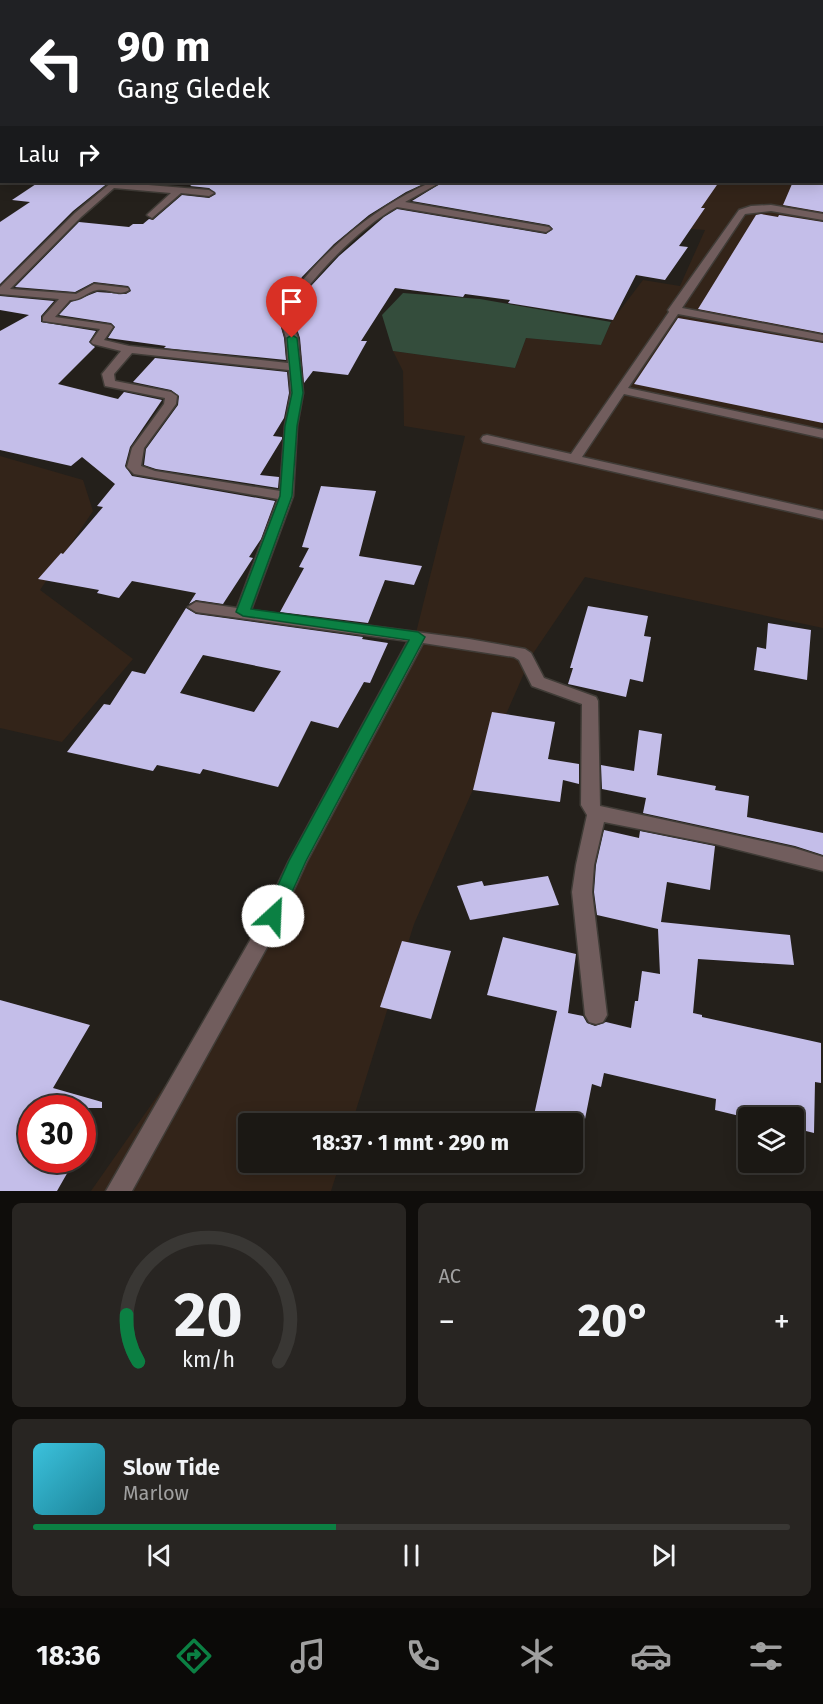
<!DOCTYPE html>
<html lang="id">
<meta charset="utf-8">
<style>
:root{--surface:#1b1814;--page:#282522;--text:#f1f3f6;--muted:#a0a0a0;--line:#393734;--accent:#0b8043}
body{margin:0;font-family:"Fira Sans",sans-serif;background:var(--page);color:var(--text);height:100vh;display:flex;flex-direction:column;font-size:22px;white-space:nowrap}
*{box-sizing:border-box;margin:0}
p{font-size:20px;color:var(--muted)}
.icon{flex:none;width:33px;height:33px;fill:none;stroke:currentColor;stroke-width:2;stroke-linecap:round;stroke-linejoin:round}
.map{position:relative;height:1191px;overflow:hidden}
.drawer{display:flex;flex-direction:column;gap:12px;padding:12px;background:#0f0d0b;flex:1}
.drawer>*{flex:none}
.hud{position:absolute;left:0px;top:0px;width:824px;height:183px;box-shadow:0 3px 15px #0003,0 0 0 2px var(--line);background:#202124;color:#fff;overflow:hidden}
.buttons{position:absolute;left:738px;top:1107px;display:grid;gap:12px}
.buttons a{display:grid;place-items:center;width:66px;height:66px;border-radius:6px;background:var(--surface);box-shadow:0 3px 15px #0003,0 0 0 2px var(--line);font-size:30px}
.speed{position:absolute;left:18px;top:1095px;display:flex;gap:12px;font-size:30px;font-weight:700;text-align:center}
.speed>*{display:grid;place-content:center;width:78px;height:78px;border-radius:50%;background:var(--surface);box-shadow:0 3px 15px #0003,0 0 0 2px var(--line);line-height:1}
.speed .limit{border:9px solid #d22;background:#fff;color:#111}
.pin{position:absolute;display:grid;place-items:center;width:51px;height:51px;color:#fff;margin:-62px -26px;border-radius:50% 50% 50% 0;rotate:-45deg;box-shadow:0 0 6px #0007}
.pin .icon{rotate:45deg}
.me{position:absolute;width:66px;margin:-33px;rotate:25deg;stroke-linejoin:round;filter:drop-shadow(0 0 4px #0008)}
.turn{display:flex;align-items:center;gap:21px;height:126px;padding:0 18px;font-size:27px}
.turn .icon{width:78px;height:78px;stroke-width:2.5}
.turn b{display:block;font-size:42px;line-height:51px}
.then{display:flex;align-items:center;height:57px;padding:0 18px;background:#0003;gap:12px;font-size:22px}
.big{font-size:45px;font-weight:700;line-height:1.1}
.drawer .tile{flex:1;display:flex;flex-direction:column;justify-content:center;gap:9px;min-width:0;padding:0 21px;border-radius:9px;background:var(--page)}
.drawer .dial{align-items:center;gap:0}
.dial svg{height:156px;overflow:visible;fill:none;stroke:var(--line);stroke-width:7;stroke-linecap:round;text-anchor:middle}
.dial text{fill:var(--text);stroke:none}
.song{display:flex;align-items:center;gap:18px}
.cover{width:72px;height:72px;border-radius:9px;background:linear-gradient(135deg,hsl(190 70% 55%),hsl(190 70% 35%))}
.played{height:6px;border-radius:3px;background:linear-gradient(90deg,var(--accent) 40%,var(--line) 40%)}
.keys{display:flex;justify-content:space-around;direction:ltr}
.heat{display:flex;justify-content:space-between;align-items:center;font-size:33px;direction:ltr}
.drawer .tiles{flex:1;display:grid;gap:12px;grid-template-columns:1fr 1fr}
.tile:last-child{grid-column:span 2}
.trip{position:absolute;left:238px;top:1113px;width:345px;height:60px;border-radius:6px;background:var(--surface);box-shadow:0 3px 15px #0003,0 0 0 2px var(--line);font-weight:700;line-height:60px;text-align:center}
.menu{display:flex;height:96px;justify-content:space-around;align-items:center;background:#0b0a08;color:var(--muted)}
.menu .icon{width:42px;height:42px}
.menu .active{color:var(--accent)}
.menu b{font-size:27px;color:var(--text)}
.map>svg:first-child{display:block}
.industrial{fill:#332419}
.green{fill:#344d3c}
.building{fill:#c4bee9;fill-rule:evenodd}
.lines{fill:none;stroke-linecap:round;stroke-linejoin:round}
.minor-casing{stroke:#403c37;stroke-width:3}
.major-casing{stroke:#403c37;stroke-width:3}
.minor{fill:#715d5d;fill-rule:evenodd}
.major{fill:#c3999a;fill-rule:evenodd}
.route{fill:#0b8043;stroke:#07532c;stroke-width:1.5}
</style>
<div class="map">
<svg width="823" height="1191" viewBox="0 0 823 1191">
<rect width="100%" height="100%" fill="#24201b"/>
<path class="industrial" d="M0 0H406L2 2 1 22Z
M493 0H823V62L822 2H491Z
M822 89 823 628 585 577 532 655 414 924 352 1123 249 1124V1162L340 1163 331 1191H91L179 1065 412 649 465 436 404 426 403 371 393 351 515 368 526 338 601 345 611 322 643 280 680 286 705 230 668 227 639 197 645 182H822Z
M0 456 83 480 93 511 40 590 133 659 62 742 0 728Z"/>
<path class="green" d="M403 293 480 299 611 322 601 345 526 338 515 368 393 351 382 315Z"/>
<path class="building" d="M39 182H109L73 211 0 284V222L30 202 12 200Z
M196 182H428L406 192 369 215 334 244 302 277 277 313 284 338 286 360 164 348 166 346 108 338 115 327 111 323 59 315 71 302 97 292 126 294 131 291 128 286 94 282 75 292 15 287 79 222 129 227 133 224H143L149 219 153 220 182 195 209 198 216 194 209 188 190 186Z
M443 182H719L701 208H705L679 246 688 247 665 280 636 275 613 320 508 303 510 300 465 294 463 297 395 288 361 341H367L348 375 313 371 304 383 300 338 292 314 311 286 339 256 384 217 397 209 546 234 553 229 549 225 412 201Z
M798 182H823V212L783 205 792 184H797Z
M761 214 778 217 779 215 823 222V333L698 309 756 215Z
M0 296 54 301 41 316V322L96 331 89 342 95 347 58 384 118 399 124 392 162 400 130 447 125 466 132 476 275 501 261 539 249 557 253 558 223 604 196 600 189 604 196 593 132 581 119 598 97 593 99 590 38 579 61 553 63 554 103 507 97 506 115 484 82 457 71 466 0 450V331L29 315 0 310Z
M678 318 823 343V423L634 384Z
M155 358 287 372 289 393 284 418 273 436 282 437V439L260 475 279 477 278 488 156 469 144 465 146 449 178 405 179 396 171 390 133 382Z
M321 486 376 491 359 556 422 566 414 585 385 580 368 623 280 612 304 568 299 567 309 548 302 547Z
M588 606 648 616 644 636 651 637 643 682 630 679 626 697 568 684 573 668H570Z
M186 608 196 614 363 637 362 639 388 643 370 683 364 682 338 728 311 721 278 787 203 769 200 774 157 765 153 771 67 752 104 704 110 705 132 671 145 674ZM203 655 281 671 254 712 180 693Z
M768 623 811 630 807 680 754 670 757 647 766 649Z
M492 712 555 722 548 759 579 764V784L563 780 560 802 473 790Z
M639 730 662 734 657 775 716 786 715 790 749 796 747 817 823 833V855L795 846 643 813 646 798 602 789 601 765 634 771Z
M604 830 639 838 640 831 715 846 710 890 667 882 661 922 790 935 794 965 698 959 693 1013 702 1015V1017L821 1043V1083L815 1082 814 1133 794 1128V1118H748L715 1110 716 1099 604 1073 601 1087 592 1084 584 1124H532L557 1011 487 995 503 937 576 954 568 1013 583 1016 587 1023 595 1026 606 1022 631 1028 635 1001H638L642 971 660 974 658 929 597 915 594 892 596 865Z
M548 876 559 905 470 920 457 886 482 881 484 886Z
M402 941 451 951 431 1019 380 1007Z
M0 1000 90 1025 53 1088 102 1102V1108H32V1160H42L69 1170 57 1191H0Z"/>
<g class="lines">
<defs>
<path id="minor" d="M82 0H93L78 2Z
M138 0H145L136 2Z
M314 0 334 2H315Z
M678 0H685L677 2Z
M0 12H2V16H0Z
M0 153H2V159H0Z
M0 173H2V179H0Z
M112 182 209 190 214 193 209 196 181 193 152 218 147 215 149 213 171 193 114 188 81 217 10 289 76 294 94 284 128 288 129 290C120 297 108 288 97 290 86 292 83 300 70 300L55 317 111 325 113 327 104 340 129 346 288 363 286 338 279 314C307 266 359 220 407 194 419 188 429 181 441 182L405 202 549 227 551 229 546 232 397 207C361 226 310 278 289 314L298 338 303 393 297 426 293 496 251 610 469 639 525 649 531 653 544 678 596 697 598 701 600 806 794 848 823 857V871L715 844 604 822 594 865 592 892 607 1015 603 1022 596 1024 589 1022 585 1015 572 892 576 865 587 815 581 805 582 704 532 686 519 660 514 657 423 643 307 861 271 940 132 1191H106L256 930 289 861 408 641 196 612 188 607 196 602 237 608 278 499 134 474 127 467 132 448 164 404 165 398 105 386 102 374 121 351 93 344 91 342 100 329 43 321V317L59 299 0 294V287L75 213ZM132 353 289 370 291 393 285 426 280 491 155 471 141 466 144 448 176 404 177 396 171 392 115 381 114 374Z
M771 205 823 214V220L771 211 745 214 682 308 823 335V341L678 314 628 388 823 430V438L624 394 582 457 823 511V519L483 442 481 439 483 436 487 435 571 454 669 312 668 310 739 210 751 206Z"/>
<path id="major" d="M0 21H2V25H0Z
M822 84H823V88H822Z"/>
</defs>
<use href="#minor" class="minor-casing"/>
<use href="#major" class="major-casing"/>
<use href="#minor" class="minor"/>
<use href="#major" class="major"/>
</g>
<path class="route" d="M292 335 297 338 303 393 297 426 292 496 251 609 418 632 425 637 306 861 279 921 273 923 266 921 264 916 289 861 409 640 243 616 236 612 280 496 285 426 292 393 287 338Z"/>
</svg>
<div class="buttons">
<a><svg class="icon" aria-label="layers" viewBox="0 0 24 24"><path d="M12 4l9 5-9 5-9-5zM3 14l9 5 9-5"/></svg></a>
</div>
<div class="speed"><div class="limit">30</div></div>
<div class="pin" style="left:292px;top:338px;background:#d93025"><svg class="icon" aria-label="arrive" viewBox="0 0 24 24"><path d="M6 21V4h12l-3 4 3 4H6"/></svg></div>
<svg class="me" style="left:273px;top:916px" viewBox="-20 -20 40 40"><circle r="19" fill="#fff"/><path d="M0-13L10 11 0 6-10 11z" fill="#0b8043"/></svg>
<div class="trip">18:37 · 1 mnt · 290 m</div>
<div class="hud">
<div class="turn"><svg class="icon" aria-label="left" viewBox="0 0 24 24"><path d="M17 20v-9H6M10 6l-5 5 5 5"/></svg><div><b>90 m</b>Gang Gledek</div></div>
<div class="then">Lalu<svg class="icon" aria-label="right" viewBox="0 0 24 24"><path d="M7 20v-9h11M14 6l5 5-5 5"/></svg></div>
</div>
</div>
<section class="drawer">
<div class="tiles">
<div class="tile dial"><svg viewBox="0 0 100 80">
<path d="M14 69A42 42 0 1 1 86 69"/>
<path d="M14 69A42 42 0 0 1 8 45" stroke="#0b8043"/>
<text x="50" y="56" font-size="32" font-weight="700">20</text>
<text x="50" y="72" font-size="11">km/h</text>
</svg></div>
<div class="tile"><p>AC</p>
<div class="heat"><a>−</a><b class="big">20°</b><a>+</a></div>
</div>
<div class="tile">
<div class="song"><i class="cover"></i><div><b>Slow Tide</b><p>Marlow</p></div></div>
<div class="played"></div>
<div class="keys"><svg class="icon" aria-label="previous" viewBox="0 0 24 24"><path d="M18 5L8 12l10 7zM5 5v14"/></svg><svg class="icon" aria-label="pause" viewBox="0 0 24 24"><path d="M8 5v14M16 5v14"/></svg><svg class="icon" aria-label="next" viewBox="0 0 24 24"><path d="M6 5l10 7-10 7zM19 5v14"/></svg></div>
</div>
</div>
</section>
<nav class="menu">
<b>18:36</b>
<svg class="icon active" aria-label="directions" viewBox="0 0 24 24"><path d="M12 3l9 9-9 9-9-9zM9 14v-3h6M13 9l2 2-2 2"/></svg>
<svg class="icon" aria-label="music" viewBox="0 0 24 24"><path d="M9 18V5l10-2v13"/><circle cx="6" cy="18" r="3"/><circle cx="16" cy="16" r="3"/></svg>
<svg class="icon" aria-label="phone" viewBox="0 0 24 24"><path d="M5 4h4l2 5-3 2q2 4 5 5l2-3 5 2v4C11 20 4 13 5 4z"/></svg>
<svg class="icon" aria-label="climate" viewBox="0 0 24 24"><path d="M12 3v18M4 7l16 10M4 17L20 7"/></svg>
<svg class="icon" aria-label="car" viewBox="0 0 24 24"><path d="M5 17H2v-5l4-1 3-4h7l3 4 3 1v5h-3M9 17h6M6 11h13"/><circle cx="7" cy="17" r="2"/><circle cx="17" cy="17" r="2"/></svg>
<svg class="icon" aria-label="filters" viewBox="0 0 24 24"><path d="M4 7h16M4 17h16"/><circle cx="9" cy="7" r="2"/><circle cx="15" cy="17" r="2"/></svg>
</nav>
